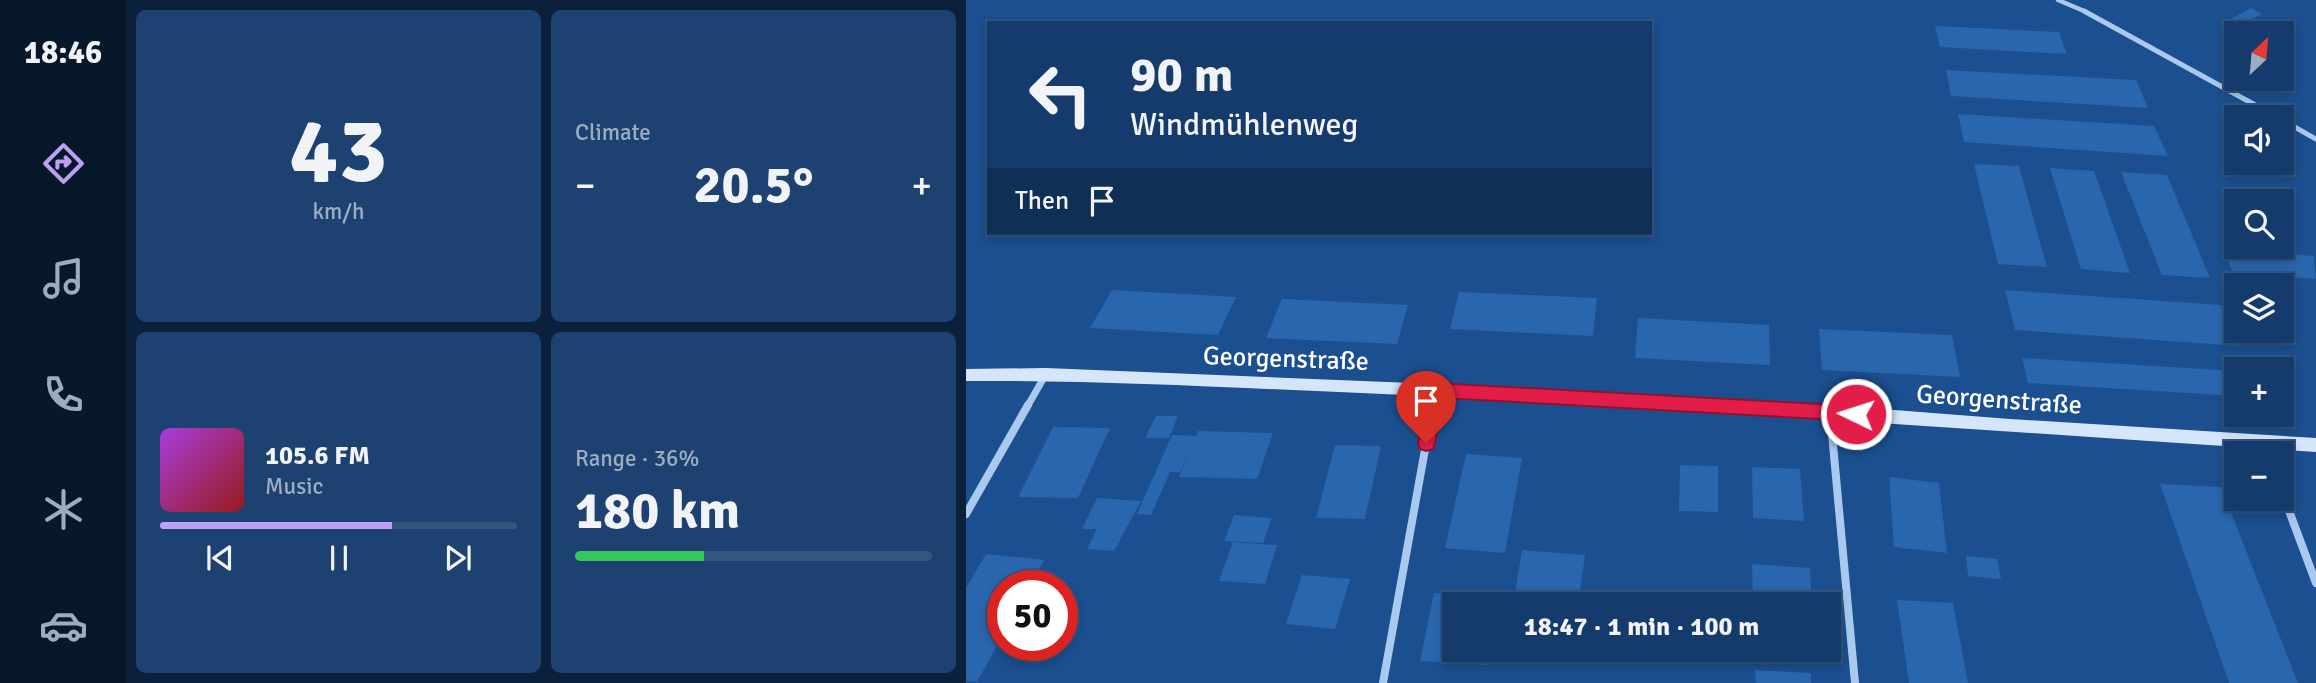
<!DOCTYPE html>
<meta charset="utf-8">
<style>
:root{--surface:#143b6b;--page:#1d4271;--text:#f1f3f6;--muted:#9dadc1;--line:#33557e;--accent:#bca0f2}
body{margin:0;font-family:Signika,sans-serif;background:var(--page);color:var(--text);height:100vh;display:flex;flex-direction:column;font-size:26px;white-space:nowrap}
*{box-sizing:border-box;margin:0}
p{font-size:23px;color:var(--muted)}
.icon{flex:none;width:38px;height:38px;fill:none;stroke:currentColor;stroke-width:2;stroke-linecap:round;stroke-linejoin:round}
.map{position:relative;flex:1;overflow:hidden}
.sheet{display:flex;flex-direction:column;gap:10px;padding:10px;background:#0b203b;width:840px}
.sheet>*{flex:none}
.banner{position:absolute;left:21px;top:21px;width:665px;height:214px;border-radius:0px;box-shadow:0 4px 10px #0003,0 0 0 2px var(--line);background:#143b6b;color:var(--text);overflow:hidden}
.needle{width:46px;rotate:26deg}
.controls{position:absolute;left:1258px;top:21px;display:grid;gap:14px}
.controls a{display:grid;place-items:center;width:70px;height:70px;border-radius:0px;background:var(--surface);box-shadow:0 4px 10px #0003,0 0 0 2px var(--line);font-size:35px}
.speed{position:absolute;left:21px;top:570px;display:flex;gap:14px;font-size:35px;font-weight:700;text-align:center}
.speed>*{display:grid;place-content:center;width:91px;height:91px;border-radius:50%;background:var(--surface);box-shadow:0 4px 10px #0003,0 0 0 2px var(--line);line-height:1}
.speed .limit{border:10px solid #d22;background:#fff;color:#111}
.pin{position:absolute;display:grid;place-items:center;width:60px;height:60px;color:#fff;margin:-72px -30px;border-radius:50% 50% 50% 0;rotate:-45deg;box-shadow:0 0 7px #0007}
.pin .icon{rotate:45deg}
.me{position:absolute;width:77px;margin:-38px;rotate:274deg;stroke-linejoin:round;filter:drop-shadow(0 0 5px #0008)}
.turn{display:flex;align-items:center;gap:24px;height:147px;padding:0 28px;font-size:32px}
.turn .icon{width:91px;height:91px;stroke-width:2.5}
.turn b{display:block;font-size:49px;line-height:60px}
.then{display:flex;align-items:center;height:66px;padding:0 28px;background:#0003;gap:14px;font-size:26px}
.big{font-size:52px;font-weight:700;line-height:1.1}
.sheet .card{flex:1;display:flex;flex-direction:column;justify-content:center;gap:10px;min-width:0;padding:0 24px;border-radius:10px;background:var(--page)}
.sheet .dial{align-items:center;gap:0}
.dial b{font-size:91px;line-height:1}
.song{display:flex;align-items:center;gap:21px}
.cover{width:84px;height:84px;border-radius:10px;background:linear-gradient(135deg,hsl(280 70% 55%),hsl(0 70% 35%))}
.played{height:7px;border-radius:4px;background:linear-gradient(90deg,var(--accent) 65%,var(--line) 65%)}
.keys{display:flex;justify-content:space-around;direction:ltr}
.heat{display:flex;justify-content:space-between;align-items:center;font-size:38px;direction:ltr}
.charge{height:10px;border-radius:5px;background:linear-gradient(90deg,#34c759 36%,var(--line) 0)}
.sheet .tiles{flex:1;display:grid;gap:10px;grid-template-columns:repeat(2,1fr)}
.trip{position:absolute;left:476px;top:592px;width:399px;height:70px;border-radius:0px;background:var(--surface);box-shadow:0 4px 10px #0003,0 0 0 2px var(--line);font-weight:700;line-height:70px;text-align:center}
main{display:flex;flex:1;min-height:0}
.menu{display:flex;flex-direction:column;width:126px;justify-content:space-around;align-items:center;background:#08182b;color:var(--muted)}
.menu .icon{width:49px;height:49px}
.menu .selected{color:var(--accent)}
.menu b{font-size:32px;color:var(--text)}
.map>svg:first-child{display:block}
.building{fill:#2a66ad}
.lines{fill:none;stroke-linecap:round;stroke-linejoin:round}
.lane{stroke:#a9c9ee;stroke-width:4.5}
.street-far2{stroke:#a9c9ee;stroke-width:5}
.street-far1{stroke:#a9c9ee;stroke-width:7}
.street{stroke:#a9c9ee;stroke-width:8}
.secondary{fill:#d6e6fa;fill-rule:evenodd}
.route{fill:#e11d48;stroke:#92132f;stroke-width:2}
.labels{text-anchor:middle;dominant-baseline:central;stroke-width:7;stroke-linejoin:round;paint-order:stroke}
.street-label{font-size:26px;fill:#fff;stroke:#1b4f8f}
</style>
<main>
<nav class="menu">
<b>18:46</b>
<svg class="icon selected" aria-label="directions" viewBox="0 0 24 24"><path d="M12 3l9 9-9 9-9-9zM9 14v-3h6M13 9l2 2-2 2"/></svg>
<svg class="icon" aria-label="music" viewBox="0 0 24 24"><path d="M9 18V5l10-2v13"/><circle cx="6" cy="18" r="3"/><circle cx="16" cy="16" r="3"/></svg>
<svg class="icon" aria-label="phone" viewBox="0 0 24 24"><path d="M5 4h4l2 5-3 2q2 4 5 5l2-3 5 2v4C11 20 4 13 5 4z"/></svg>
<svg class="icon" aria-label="climate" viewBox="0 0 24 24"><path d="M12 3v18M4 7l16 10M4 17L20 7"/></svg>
<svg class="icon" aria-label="car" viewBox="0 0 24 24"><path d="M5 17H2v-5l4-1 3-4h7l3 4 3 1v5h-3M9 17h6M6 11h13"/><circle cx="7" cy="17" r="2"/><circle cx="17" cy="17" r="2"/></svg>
</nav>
<section class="sheet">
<div class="tiles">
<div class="card dial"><b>43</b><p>km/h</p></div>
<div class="card"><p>Climate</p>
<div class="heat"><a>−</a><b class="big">20.5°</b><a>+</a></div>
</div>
<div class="card">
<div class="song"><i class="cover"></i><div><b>105.6 FM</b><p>Music</p></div></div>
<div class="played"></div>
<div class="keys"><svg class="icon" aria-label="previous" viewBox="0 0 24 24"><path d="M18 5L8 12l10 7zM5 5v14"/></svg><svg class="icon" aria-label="pause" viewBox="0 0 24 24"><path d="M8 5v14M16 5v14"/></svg><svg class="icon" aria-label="next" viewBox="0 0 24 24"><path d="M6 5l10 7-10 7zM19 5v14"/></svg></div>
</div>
<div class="card"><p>Range · 36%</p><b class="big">180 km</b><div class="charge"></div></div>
</div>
</section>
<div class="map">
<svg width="1350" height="683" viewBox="0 0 1350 683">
<rect width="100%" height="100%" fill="#1b4f8f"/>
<path class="building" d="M1285 8 1296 14 1270 26 1261 21Z
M969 26 1093 32 1101 54 974 47Z
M980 70 1170 80 1182 108 985 96Z
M992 114 1188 126 1202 156 998 142Z
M1008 164 1053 166 1081 267 1032 264Z
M1084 168 1128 171 1164 273 1115 269Z
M1155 172 1201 175 1244 278 1196 275Z
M1257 249 1348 256 1350 279 1267 273Z
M146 290 270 297 252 335 124 328Z
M1039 290 1255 305 1273 346 1049 330Z
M493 292 631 298 627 336 484 329Z
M316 299 442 305 431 344 300 338Z
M672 318 803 325 804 365 669 358Z
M853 329 986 335 994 377 856 370Z
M1056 358 1270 371V396L1062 383Z
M190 416H212L203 438H179Z
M87 427 144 428 112 498 52 497Z
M232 431 307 433 291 479 213 477 224 449 214 472H204L185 515 171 514 206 435 230 436Z
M369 445 415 446 399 519 350 518Z
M500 454 556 458 539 553 479 548Z
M714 465 752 466V512L713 511Z
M786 467 834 469 838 521 787 518Z
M923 477 973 483 981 553 928 547Z
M1194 484 1255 487 1332 683H1263Z
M131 498 175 501 148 551 121 549 131 529H116Z
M268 515 306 518 297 543 258 541Z
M267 542 311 545 299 584 253 581Z
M556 550 619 555 612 604 548 599Z
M20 554 78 560 64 586H37V635L11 682 0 681V588Z
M1000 556 1031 559 1035 579 1002 576Z
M786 564 844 568 846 604H787Z
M336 575 384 579 369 629 320 624Z
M468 593 533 598 532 604H488V649H524L521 665 454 661Z
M931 600 987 603 1002 683H943Z
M789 670 845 673V683H790Z"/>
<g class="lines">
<path class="lane" d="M1092 0 1118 11"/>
<path class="street-far2" d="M1118 11 1311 117
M1316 120 1350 139"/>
<path class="street-far1" d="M61 407 80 374
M467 407 470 390"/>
<path class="street" d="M864 412 889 683
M1316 492 1350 583
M0 514 62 405
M417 683 467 405"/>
<path class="secondary" d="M80 368 470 384 864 405 1044 419 1350 438V452C1024 431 699 406 373 392 249 387 125 380 0 381V369Z"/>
</g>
<path class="route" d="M470 383 890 406 896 409 898 414 896 419 890 421 477 398 469 443 467 449 460 451 454 449 452 443 462 390 464 385Z"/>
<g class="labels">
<g class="street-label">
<text transform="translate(320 359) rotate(2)">Georgenstraße</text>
<text transform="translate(1033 400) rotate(4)">Georgenstraße</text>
</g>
</g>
</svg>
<div class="controls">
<a><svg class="needle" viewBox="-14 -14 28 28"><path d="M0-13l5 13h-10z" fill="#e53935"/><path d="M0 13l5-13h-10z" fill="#9dadc1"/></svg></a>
<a><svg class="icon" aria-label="sound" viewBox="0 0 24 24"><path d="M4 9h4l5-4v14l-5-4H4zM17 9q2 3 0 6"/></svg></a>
<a><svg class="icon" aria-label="search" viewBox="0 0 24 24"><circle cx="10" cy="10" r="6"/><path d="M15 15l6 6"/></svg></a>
<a><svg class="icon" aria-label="layers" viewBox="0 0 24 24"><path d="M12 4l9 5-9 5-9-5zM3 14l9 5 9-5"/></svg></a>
<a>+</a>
<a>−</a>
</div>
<div class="speed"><div class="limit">50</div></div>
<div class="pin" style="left:460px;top:443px;background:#d93025"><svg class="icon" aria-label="arrive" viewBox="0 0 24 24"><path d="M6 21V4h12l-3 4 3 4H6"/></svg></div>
<svg class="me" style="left:890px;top:414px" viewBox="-20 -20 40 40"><circle r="17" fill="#e11d48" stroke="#fff" stroke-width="3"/><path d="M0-11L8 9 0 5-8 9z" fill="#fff"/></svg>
<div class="trip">18:47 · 1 min · 100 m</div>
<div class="banner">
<div class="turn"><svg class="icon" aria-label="left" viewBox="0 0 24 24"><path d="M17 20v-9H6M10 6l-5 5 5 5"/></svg><div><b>90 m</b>Windmühlenweg</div></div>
<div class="then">Then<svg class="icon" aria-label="arrive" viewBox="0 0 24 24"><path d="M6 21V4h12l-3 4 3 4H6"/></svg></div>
</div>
</div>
</main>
